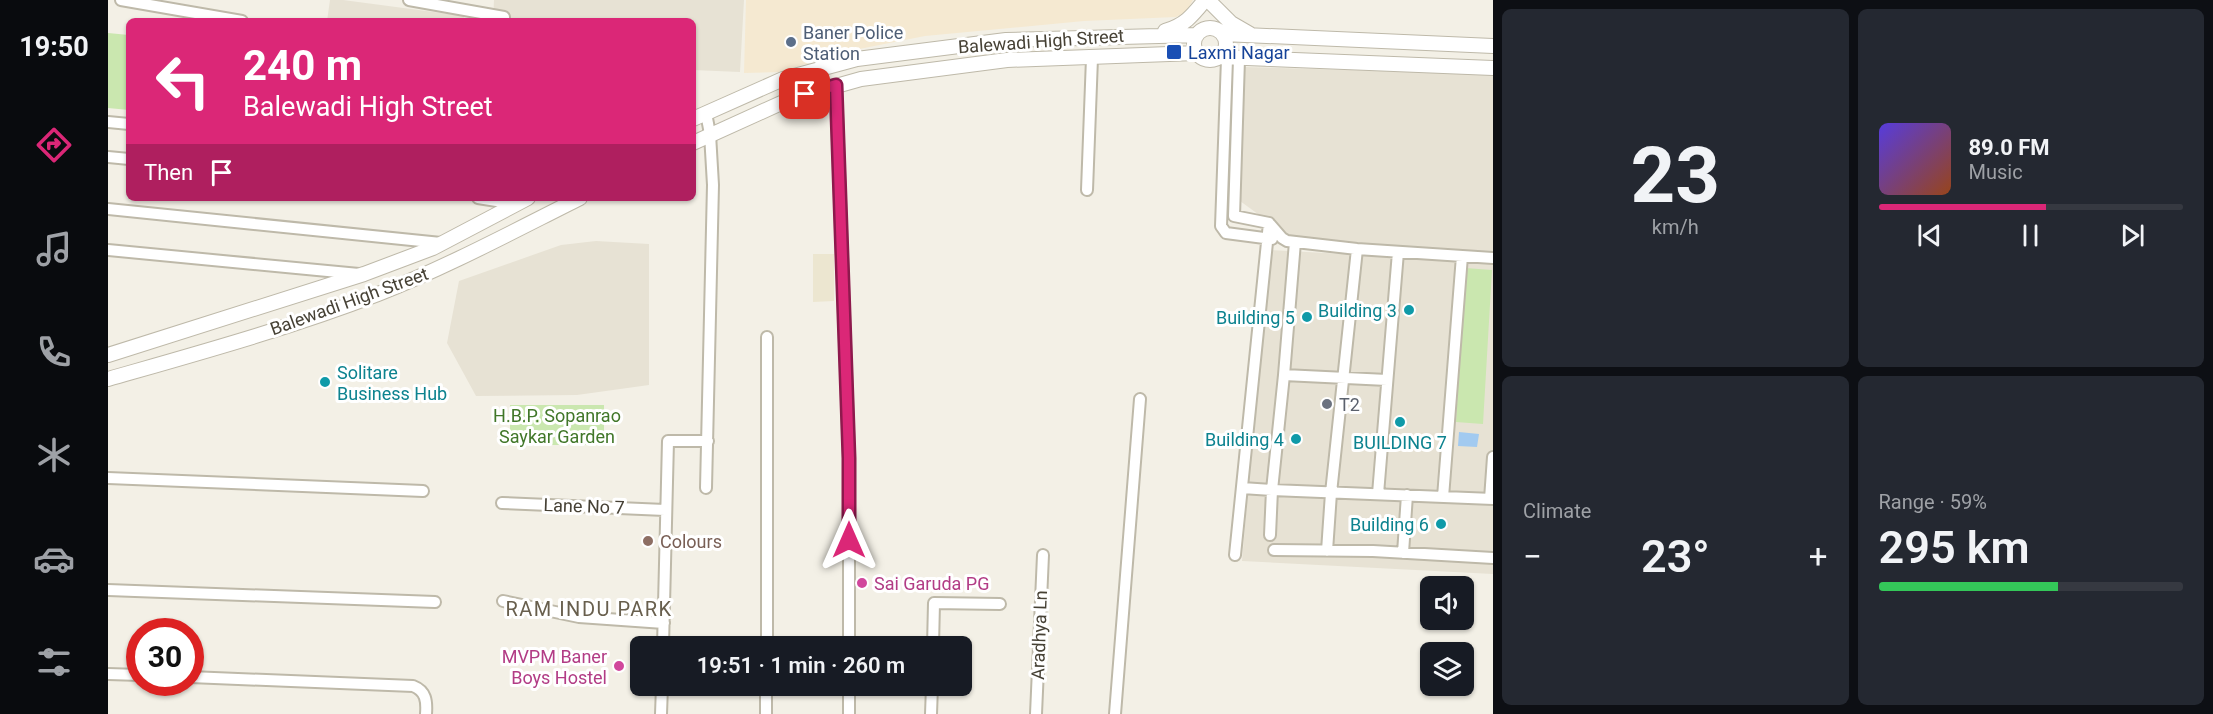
<!DOCTYPE html>
<meta charset="utf-8">
<style>
:root{--surface:#171b24;--page:#242831;--text:#f1f3f6;--muted:#9ea1a6;--line:#363941;--accent:#db2777}
body{margin:0;font-family:Roboto,sans-serif;background:var(--page);color:var(--text);height:100vh;display:flex;flex-direction:column;font-size:22px;white-space:nowrap}
*{box-sizing:border-box;margin:0}
p{font-size:20px;color:var(--muted)}
.icon{flex:none;width:33px;height:33px;fill:none;stroke:currentColor;stroke-width:2;stroke-linecap:round;stroke-linejoin:round}
.map{position:relative;flex:1;overflow:hidden}
.sheet{display:flex;flex-direction:column;gap:9px;padding:9px;background:#0d0f14;width:720px}
.sheet>*{flex:none}
.guide{position:absolute;left:18px;top:18px;width:570px;height:183px;border-radius:9px;box-shadow:0 2px 4px #0004;background:#db2777;color:#fff;overflow:hidden}
.controls{position:absolute;left:1312px;top:576px;display:grid;gap:12px}
.controls a{display:grid;place-items:center;width:54px;height:54px;border-radius:9px;background:var(--surface);box-shadow:0 2px 4px #0004;font-size:30px}
.speed{position:absolute;left:18px;top:618px;display:flex;gap:12px;font-size:30px;font-weight:700;text-align:center}
.speed>*{display:grid;place-content:center;width:78px;height:78px;border-radius:50%;background:var(--surface);box-shadow:0 2px 4px #0004;line-height:1}
.speed .limit{border:9px solid #d22;background:#fff;color:#111}
.pin{position:absolute;display:grid;place-items:center;width:51px;height:51px;color:#fff;margin:-26px;border-radius:12px;box-shadow:0 3px 9px #0006}
.me{position:absolute;width:66px;margin:-33px;rotate:0deg;stroke-linejoin:round;filter:drop-shadow(0 0 4px #0008)}
.turn{display:flex;align-items:center;gap:21px;height:126px;padding:0 18px;font-size:27px}
.turn .icon{width:78px;height:78px;stroke-width:2.5}
.turn b{display:block;font-size:42px;line-height:51px}
.then{display:flex;align-items:center;height:57px;padding:0 18px;background:#0003;gap:12px;font-size:22px}
.big{font-size:45px;font-weight:600;line-height:1.1}
.sheet .card{flex:1;display:flex;flex-direction:column;justify-content:center;gap:9px;min-width:0;padding:0 21px;border-radius:9px;background:var(--page)}
.sheet .dial{align-items:center;gap:0}
.dial b{font-size:78px;line-height:1}
.song{display:flex;align-items:center;gap:18px}
.cover{width:72px;height:72px;border-radius:9px;background:linear-gradient(135deg,hsl(250 70% 55%),hsl(20 70% 35%))}
.played{height:6px;border-radius:3px;background:linear-gradient(90deg,var(--accent) 55%,var(--line) 55%)}
.keys{display:flex;justify-content:space-around;direction:ltr}
.heat{display:flex;justify-content:space-between;align-items:center;font-size:33px;direction:ltr}
.charge{height:9px;border-radius:4px;background:linear-gradient(90deg,#34c759 59%,var(--line) 0)}
.sheet .tiles{flex:1;display:grid;gap:9px;grid-template-columns:repeat(2,1fr)}
.trip{position:absolute;left:522px;top:636px;width:342px;height:60px;border-radius:9px;background:var(--surface);box-shadow:0 2px 4px #0004;font-weight:600;line-height:60px;text-align:center}
main{display:flex;flex:1;min-height:0}
.menu{display:flex;flex-direction:column;width:108px;justify-content:space-around;align-items:center;background:#090b0e;color:var(--muted)}
.menu .icon{width:42px;height:42px}
.menu .active{color:var(--accent)}
.menu b{font-size:27px;color:var(--text)}
.map>svg:first-child{display:block}
.residential{fill:#e7e2d4}
.commercial{fill:#f5e9d1}
.education{fill:#ece6d0}
.green{fill:#cae7af}
.water{fill:#a2caf0}
.lines{fill:none;stroke-linecap:round;stroke-linejoin:round}
.minor-casing{stroke:#beb9a9;stroke-width:14}
.tertiary-casing{stroke:#beb9a9;stroke-width:16}
.minor{stroke:#fff;stroke-width:10}
.tertiary{stroke:#fff;stroke-width:14}
.route-casing{stroke:#8e194d;stroke-width:15}
.route{stroke:#db2777;stroke-width:10}
.service-dot{fill:#5c6f8a;stroke:#fff;stroke-width:2}
.transit-dot{fill:#1a4fb4;stroke:#fff;stroke-width:2}
.culture-dot{fill:#0f9aa8;stroke:#fff;stroke-width:2}
.worship-dot{fill:#6b7280;stroke:#fff;stroke-width:2}
.education-dot{fill:#8d6e63;stroke:#fff;stroke-width:2}
.hotel-dot{fill:#d1479c;stroke:#fff;stroke-width:2}
.labels{text-anchor:middle;dominant-baseline:central;stroke-width:6;stroke-linejoin:round;paint-order:stroke}
.service-label{font-size:18px;fill:#4e5e75;stroke:#fff;text-anchor:start}
.street-label{font-size:18px;fill:#464135;stroke:#fff}
.transit-label{font-size:18px;fill:#164399;stroke:#fff;text-anchor:start}
.culture-label{font-size:18px;fill:#0d838f;stroke:#fff;text-anchor:end}
.worship-label{font-size:18px;fill:#5b616d;stroke:#fff;text-anchor:start}
.park-label{font-size:18px;fill:#417729;stroke:#fff}
.education-label{font-size:18px;fill:#785e54;stroke:#fff;text-anchor:start}
.hotel-label{font-size:18px;fill:#b23c85;stroke:#fff;text-anchor:start}
.neighbourhood-label{font-size:20px;letter-spacing:1.5px;fill:#685f4d;stroke:#fff}
</style>
<main>
<nav class="menu">
<b>19:50</b>
<svg class="icon active" aria-label="directions" viewBox="0 0 24 24"><path d="M12 3l9 9-9 9-9-9zM9 14v-3h6M13 9l2 2-2 2"/></svg>
<svg class="icon" aria-label="music" viewBox="0 0 24 24"><path d="M9 18V5l10-2v13"/><circle cx="6" cy="18" r="3"/><circle cx="16" cy="16" r="3"/></svg>
<svg class="icon" aria-label="phone" viewBox="0 0 24 24"><path d="M5 4h4l2 5-3 2q2 4 5 5l2-3 5 2v4C11 20 4 13 5 4z"/></svg>
<svg class="icon" aria-label="climate" viewBox="0 0 24 24"><path d="M12 3v18M4 7l16 10M4 17L20 7"/></svg>
<svg class="icon" aria-label="car" viewBox="0 0 24 24"><path d="M5 17H2v-5l4-1 3-4h7l3 4 3 1v5h-3M9 17h6M6 11h13"/><circle cx="7" cy="17" r="2"/><circle cx="17" cy="17" r="2"/></svg>
<svg class="icon" aria-label="filters" viewBox="0 0 24 24"><path d="M4 7h16M4 17h16"/><circle cx="9" cy="7" r="2"/><circle cx="15" cy="17" r="2"/></svg>
</nav>
<div class="map">
<svg width="1385" height="714" viewBox="0 0 1385 714">
<rect width="100%" height="100%" fill="#f3f0e6"/>
<path class="residential" d="M222 0H235L356 16V21H219Z
M386 0H636L632 72 585 70V21H385Z
M1137 67 1385 74V254L1183 238 1132 201Z
M488 241 541 244V385L469 395 368 396 339 343 351 281 453 245Z
M1161 250 1385 262V574L1134 561Z"/>
<path class="commercial" d="M638 0H1085L1078 12 1068 17 976 21 817 36 741 51 671 72 636 73Z"/>
<path class="education" d="M705 254H726V301L705 302Z"/>
<path class="green" d="M0 33 21 35V110L0 108Z
M1357 268 1384 270 1375 424 1348 422Z
M402 405H496V445H402Z"/>
<path class="water" d="M1351 432 1371 434 1369 447 1350 446Z"/>
<g class="lines">
<defs>
<path id="minor" d="M13 0 134 21
M301 0 396 17
M1119 59 1113 226 1118 233 1164 239
M1131 59 1126 216 1161 223 1174 238 1179 241 1249 249 1385 258
M728 85 741 458V646
M598 113 602 134 605 185 598 488
M0 122 21 124
M0 157 21 159
M979 190 984 58
M370 198 407 204
M0 209 333 243
M1187 242 1176 375 1279 380
M0 250 251 274
M1176 375 1164 490 1385 499
M0 478 315 491
M1134 488 1164 490 1162 535
M1270 494 1290 252
M1335 497 1354 256
M1382 499 1385 457
M394 503 557 510
M1166 550 1265 551 1385 558
M1219 551 1223 493 1249 249
M1295 553 1299 495
M1127 555 1161 223
M0 590 327 602
M395 601 471 617 556 623
M555 646 560 441H600
M659 646V337
M825 646 826 603 892 604
M0 674 32 675
M82 677 305 686C318 691 319 701 318 714
M741 686V714
M553 714 554 686
M658 714V686
M823 714 824 686
M928 714 935 555
M1007 714 1032 399"/>
<path id="tertiary" d="M1100 0 1123 23 1142 34
M1086 44a16 16 0 1 1 32 0a16 16 0 1 1-32 0Z
M1057 31C1077 25 1084 16 1097 0
M1115 34 1385 46
M1112 57 1385 68
M585 119 675 79 749 59 898 40 1089 35
M585 143 682 99 753 79 899 60 1088 53
M0 355 256 274 325 248 420 198
M0 379C91 353 182 328 270 294 339 267 406 231 472 198"/>
</defs>
<use href="#minor" class="minor-casing"/>
<use href="#tertiary" class="tertiary-casing"/>
<use href="#minor" class="minor"/>
<use href="#tertiary" class="tertiary"/>
</g>
<g class="lines">
<defs>
<path id="route" d="M697 94 728 85 741 458V540"/>
</defs>
<use href="#route" class="route-casing"/>
<use href="#route" class="route"/>
</g>
<circle class="service-dot" cx="683" cy="42" r="6"/>
<rect class="transit-dot" x="1058" y="44" width="16" height="16" rx="3"/>
<g class="culture-dot">
<circle cx="1301" cy="310" r="6"/>
<circle cx="1199" cy="317" r="6"/>
<circle cx="217" cy="382" r="6"/>
<circle cx="1292" cy="422" r="6"/>
<circle cx="1188" cy="439" r="6"/>
<circle cx="1333" cy="524" r="6"/>
</g>
<circle class="worship-dot" cx="1219" cy="404" r="6"/>
<circle class="education-dot" cx="540" cy="541" r="6"/>
<g class="hotel-dot">
<circle cx="754" cy="583" r="6"/>
<circle cx="511" cy="666" r="6"/>
</g>
<g class="labels">
<g class="service-label">
<text x="695" y="32">Baner Police<tspan x="695" dy="21">Station</tspan></text>
</g>
<g class="street-label">
<text transform="translate(933 41) rotate(-4)">Balewadi High Street</text>
<text transform="translate(241 301) rotate(-20)">Balewadi High Street</text>
<text transform="translate(476 506) rotate(2)">Lane No 7</text>
<text transform="translate(931 635) rotate(-88)">Aradhya Ln</text>
</g>
<g class="transit-label">
<text x="1080" y="52">Laxmi Nagar</text>
</g>
<g class="culture-label">
<text x="1289" y="310">Building 3</text>
<text x="1187" y="317">Building 5</text>
<text x="229" y="372" text-anchor="start">Solitare<tspan x="229" dy="21">Business Hub</tspan></text>
<text x="1176" y="439">Building 4</text>
<text x="1292" y="442" text-anchor="middle">BUILDING 7</text>
<text x="1321" y="524">Building 6</text>
</g>
<g class="worship-label">
<text x="1231" y="404">T2</text>
</g>
<g class="park-label">
<text x="449" y="415">H.B.P. Sopanrao<tspan x="449" dy="21">Saykar Garden</tspan></text>
</g>
<g class="education-label">
<text x="552" y="541">Colours</text>
</g>
<g class="hotel-label">
<text x="766" y="583">Sai Garuda PG</text>
<text x="499" y="656" text-anchor="end">MVPM Baner<tspan x="499" dy="21">Boys Hostel</tspan></text>
</g>
<g class="neighbourhood-label">
<text x="481" y="609">RAM INDU PARK</text>
</g>
</g>
</svg>
<div class="controls">
<a><svg class="icon" aria-label="sound" viewBox="0 0 24 24"><path d="M4 9h4l5-4v14l-5-4H4zM17 9q2 3 0 6"/></svg></a>
<a><svg class="icon" aria-label="layers" viewBox="0 0 24 24"><path d="M12 4l9 5-9 5-9-5zM3 14l9 5 9-5"/></svg></a>
</div>
<div class="speed"><div class="limit">30</div></div>
<div class="pin" style="left:697px;top:94px;background:#d93025"><svg class="icon" aria-label="arrive" viewBox="0 0 24 24"><path d="M6 21V4h12l-3 4 3 4H6"/></svg></div>
<svg class="me" style="left:741px;top:540px" viewBox="-20 -20 40 40"><path d="M0-17L14 15 0 8-14 15z" fill="#db2777" stroke="#fff" stroke-width="4"/></svg>
<div class="trip">19:51 · 1 min · 260 m</div>
<div class="guide">
<div class="turn"><svg class="icon" aria-label="left" viewBox="0 0 24 24"><path d="M17 20v-9H6M10 6l-5 5 5 5"/></svg><div><b>240 m</b>Balewadi High Street</div></div>
<div class="then">Then<svg class="icon" aria-label="arrive" viewBox="0 0 24 24"><path d="M6 21V4h12l-3 4 3 4H6"/></svg></div>
</div>
</div>
<section class="sheet">
<div class="tiles">
<div class="card dial"><b>23</b><p>km/h</p></div>
<div class="card">
<div class="song"><i class="cover"></i><div><b>89.0 FM</b><p>Music</p></div></div>
<div class="played"></div>
<div class="keys"><svg class="icon" aria-label="previous" viewBox="0 0 24 24"><path d="M18 5L8 12l10 7zM5 5v14"/></svg><svg class="icon" aria-label="pause" viewBox="0 0 24 24"><path d="M8 5v14M16 5v14"/></svg><svg class="icon" aria-label="next" viewBox="0 0 24 24"><path d="M6 5l10 7-10 7zM19 5v14"/></svg></div>
</div>
<div class="card"><p>Climate</p>
<div class="heat"><a>−</a><b class="big">23°</b><a>+</a></div>
</div>
<div class="card"><p>Range · 59%</p><b class="big">295 km</b><div class="charge"></div></div>
</div>
</section>
</main>
